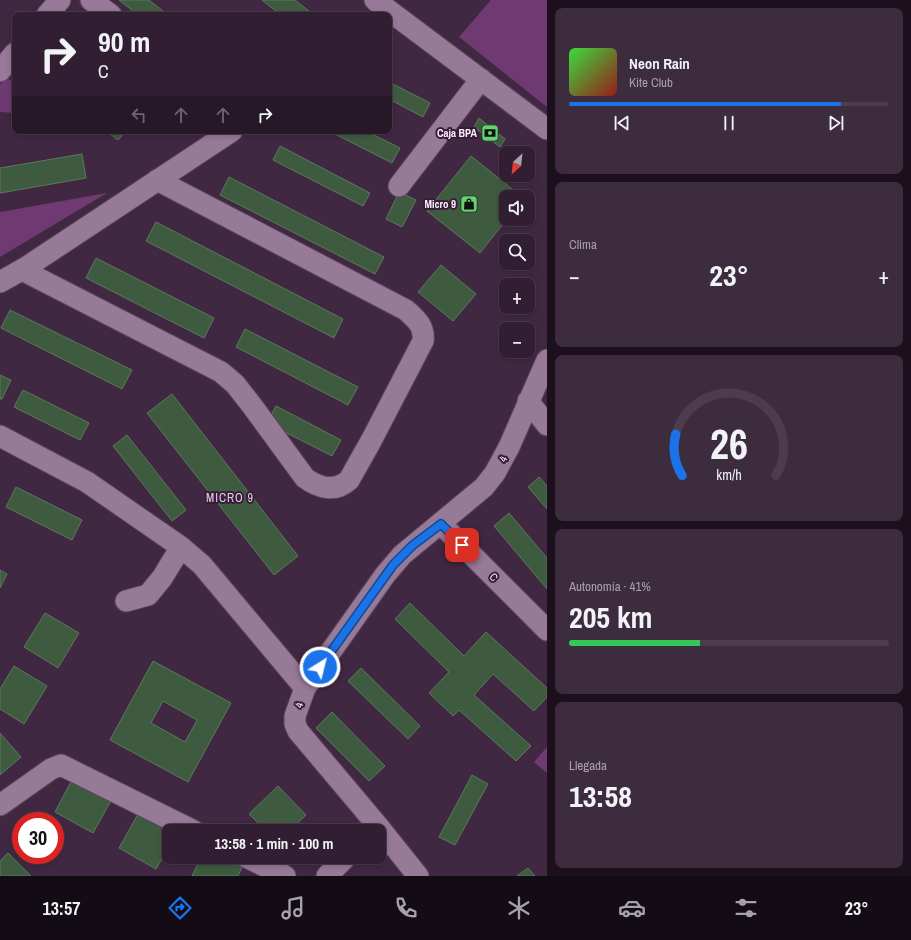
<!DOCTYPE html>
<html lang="es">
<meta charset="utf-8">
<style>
:root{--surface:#311e32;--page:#3d2b3e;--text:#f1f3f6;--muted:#a8a2ac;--line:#4c3c4d;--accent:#1a73e8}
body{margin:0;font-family:"Archivo Narrow",sans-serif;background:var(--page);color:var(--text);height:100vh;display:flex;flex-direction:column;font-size:15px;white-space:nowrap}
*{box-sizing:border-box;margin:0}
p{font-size:13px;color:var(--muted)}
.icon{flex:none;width:22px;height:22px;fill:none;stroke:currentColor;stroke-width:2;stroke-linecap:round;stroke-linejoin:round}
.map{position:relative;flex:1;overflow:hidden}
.drawer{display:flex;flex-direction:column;gap:8px;padding:8px;background:#1b101c;width:364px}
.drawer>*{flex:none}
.top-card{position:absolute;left:12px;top:12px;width:380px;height:122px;border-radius:8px;box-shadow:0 2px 6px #0003,0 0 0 1px var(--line);background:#311e32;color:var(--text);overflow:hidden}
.needle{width:26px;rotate:207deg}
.tools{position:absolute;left:499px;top:146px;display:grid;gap:8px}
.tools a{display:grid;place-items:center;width:36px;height:36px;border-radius:8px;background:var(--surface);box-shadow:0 2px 6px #0003,0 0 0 1px var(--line);font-size:20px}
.speed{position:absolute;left:12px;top:812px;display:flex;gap:8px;font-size:20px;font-weight:700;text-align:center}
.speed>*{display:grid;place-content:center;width:52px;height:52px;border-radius:50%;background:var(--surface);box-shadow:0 2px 6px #0003,0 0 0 1px var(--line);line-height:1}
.speed .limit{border:6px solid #d22;background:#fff;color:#111}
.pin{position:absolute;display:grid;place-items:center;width:34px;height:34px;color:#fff;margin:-17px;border-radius:8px;box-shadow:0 2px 6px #0006}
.me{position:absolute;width:44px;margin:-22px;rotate:36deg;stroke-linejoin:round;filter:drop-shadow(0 0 3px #0008)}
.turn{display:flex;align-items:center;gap:14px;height:84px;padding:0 20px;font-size:18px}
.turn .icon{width:52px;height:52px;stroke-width:2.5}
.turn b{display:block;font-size:28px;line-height:34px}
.lanes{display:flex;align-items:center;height:38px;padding:0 20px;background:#0003;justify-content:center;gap:20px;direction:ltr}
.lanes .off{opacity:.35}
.big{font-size:30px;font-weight:700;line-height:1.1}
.drawer .tile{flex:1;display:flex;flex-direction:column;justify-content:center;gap:6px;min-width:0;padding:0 14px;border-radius:8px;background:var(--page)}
.drawer .dial{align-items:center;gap:0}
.dial svg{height:104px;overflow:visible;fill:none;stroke:var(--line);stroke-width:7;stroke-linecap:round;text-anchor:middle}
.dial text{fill:var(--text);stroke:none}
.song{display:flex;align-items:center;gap:12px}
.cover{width:48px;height:48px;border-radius:6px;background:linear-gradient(135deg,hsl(120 70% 55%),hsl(0 70% 35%))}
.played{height:4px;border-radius:2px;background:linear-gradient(90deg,var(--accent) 85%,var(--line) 85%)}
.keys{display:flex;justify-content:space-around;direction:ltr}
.heat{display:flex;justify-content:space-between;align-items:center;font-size:22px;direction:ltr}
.charge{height:6px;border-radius:3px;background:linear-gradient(90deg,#34c759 41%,var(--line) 0)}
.trip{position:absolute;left:162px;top:824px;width:224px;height:40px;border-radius:8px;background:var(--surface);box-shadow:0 2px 6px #0003,0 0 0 1px var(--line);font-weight:700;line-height:40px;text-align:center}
.menu{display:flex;height:64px;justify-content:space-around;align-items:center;background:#140c14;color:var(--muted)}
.menu .icon{width:28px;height:28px}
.menu .on{color:var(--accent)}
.menu b{font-size:18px;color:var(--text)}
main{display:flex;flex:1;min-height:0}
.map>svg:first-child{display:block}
.green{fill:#6e3a71}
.building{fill:#3e5b3f;stroke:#5b795c;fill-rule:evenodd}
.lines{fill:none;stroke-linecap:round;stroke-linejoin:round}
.minor-casing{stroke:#5b455b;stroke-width:23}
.minor{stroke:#977998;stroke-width:21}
.route-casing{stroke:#114b97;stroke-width:10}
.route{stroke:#1a73e8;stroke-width:7}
.labels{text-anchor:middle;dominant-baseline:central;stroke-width:4;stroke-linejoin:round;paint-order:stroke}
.poi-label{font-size:11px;font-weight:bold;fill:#fef0fe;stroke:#371e38;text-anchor:end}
.street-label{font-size:11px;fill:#fef0fe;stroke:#371e38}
.neighbourhood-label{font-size:12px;letter-spacing:1px;fill:#ebcaec;stroke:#371e38}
</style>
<main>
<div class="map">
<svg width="547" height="876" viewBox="0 0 547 876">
<rect width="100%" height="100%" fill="#412842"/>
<path class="green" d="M491 0H547V107L459 37Z
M6 77 15 84V113L0 112V85Z
M107 193 0 257V212Z
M547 747V773L534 762Z"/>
<path class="building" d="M119 0H149L168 15H138Z
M262 0H295L314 15H281Z
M389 82 430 103 423 117 389 99Z
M479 118 505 139 500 147 474 127Z
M106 131H126L118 140Z
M329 131H366L400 148 392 163Z
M280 146 370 193 363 206 273 160Z
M82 154 86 178 0 193V168Z
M471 156 522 197H506L507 219 480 253 427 211Z
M229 177 384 257 375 274 220 195Z
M399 192 416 200 402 227 386 219Z
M156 222 343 319 334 338 146 241Z
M96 258 214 318 204 338 86 278Z
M441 265 476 294 453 321 418 292Z
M10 310 132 370 122 389 1 328Z
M245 329 358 387 348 405 236 347Z
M0 375 11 380 2 399H0Z
M23 390 89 423 80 440 14 407Z
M172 394 298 556 274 575 147 413Z
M276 406 341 440 332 456 267 423Z
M127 435 186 510 172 521 113 446Z
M539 477 547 486V509L528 487Z
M16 487 82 520 72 540 6 507Z
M509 513 547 558V589L494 526Z
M0 570 7 574 0 588Z
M410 603 464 656 486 632 547 688V697L534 711 493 674 474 695 531 746 516 761 459 710 453 716 429 693 449 672 395 619Z
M45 613 79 633 58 668 24 647Z
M153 661 231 703 188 782 110 740ZM163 701 197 720 185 742 151 723Z
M14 666 47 686 24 724 0 709V689Z
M361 668 420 726 408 739 348 681Z
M332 712 385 766 369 781 316 728Z
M0 733 21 757 0 775Z
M472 775 488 784 455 845 439 837Z
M74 776 113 797 93 833 55 812Z
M278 786 306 815 289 831H266L249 814Z
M138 814 170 831 169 846 156 869 119 848Z
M8 853 31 876H0V861Z
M201 857H231L244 863 238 876H192Z
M528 868 535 876H517Z"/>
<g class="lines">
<defs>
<path id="minor" d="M91 0 111 15
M375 0 547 129
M47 15 60 0
M0 71 15 53
M399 186 481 79
M22 270 221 372 235 384 253 407 305 478C319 488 335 493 349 480L371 441 423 341C425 326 416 319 406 310L157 180
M0 282 25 268 232 131
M528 401 547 425
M0 436 87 482 181 547 202 565 305 688
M441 524 547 630
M126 601 148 595 162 578 181 547
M0 805 51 769 61 765 194 831
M246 857 285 876
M327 876 346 857
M418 876 378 826 298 731 295 724V716L305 688 385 575 402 555 484 487 495 473 509 447 547 360"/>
</defs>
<use href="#minor" class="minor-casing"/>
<use href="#minor" class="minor"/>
</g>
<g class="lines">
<defs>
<path id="route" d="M320 667 393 565 413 545 441 524 462 545"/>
</defs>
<use href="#route" class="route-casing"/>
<use href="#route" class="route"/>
</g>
<defs>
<symbol id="bank-square" viewBox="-11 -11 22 22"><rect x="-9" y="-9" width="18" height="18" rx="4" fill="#5fd56b" stroke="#371e38"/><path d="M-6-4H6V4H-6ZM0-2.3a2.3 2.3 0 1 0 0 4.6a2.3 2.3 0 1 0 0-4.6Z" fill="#111"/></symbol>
<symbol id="shop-square" viewBox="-11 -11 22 22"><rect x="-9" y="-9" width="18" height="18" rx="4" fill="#5fd56b" stroke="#371e38"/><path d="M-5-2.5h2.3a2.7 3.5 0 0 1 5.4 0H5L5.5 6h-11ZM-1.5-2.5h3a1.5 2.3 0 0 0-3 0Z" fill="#111"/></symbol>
</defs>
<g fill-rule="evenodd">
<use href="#bank-square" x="480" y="123" width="20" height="20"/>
<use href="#shop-square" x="459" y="194" width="20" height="20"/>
</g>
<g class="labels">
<g class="poi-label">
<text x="477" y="133">Caja BPA</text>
<text x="456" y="204">Micro 9</text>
</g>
<g class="street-label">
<text transform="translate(503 459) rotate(-63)">4</text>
<text transform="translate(494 577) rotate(45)">C</text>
<text transform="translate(299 705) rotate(-71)">4</text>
</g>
<g class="neighbourhood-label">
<text x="230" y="498">MICRO 9</text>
</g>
</g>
</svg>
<div class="tools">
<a><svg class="needle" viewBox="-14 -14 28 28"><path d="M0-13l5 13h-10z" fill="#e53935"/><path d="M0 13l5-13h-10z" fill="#a8a2ac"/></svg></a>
<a><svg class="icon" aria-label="sound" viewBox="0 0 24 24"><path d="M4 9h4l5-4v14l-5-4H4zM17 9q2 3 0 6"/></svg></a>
<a><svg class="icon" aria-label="search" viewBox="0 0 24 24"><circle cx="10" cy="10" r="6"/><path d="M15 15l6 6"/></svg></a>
<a>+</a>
<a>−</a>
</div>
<div class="speed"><div class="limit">30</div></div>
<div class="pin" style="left:462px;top:545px;background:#d93025"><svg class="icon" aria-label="arrive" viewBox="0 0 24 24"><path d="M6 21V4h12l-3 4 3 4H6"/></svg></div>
<svg class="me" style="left:320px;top:667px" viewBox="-20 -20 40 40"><circle r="17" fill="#1a73e8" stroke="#fff" stroke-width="3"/><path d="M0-11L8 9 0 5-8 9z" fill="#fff"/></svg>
<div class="trip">13:58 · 1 min · 100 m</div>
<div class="top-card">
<div class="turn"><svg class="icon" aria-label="right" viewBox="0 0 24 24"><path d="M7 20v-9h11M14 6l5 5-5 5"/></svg><div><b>90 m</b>C</div></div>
<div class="lanes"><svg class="icon off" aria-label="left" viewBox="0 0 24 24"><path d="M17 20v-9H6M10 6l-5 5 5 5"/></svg><svg class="icon off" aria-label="ahead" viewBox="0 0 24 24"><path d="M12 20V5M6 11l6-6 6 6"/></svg><svg class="icon off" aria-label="ahead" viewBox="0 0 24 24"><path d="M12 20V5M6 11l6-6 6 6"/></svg><svg class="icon" aria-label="right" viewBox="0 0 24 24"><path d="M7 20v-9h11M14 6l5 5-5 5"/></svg></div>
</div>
</div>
<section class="drawer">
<div class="tile">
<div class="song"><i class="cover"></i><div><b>Neon Rain</b><p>Kite Club</p></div></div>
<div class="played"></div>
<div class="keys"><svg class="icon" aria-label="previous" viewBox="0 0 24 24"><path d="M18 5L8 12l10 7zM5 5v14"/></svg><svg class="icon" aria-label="pause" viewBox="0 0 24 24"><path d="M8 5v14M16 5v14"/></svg><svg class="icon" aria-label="next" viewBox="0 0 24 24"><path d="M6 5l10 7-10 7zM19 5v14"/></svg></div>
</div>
<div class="tile"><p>Clima</p>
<div class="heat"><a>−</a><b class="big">23°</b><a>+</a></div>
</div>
<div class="tile dial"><svg viewBox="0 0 100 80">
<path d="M14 69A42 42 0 1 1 86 69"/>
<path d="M14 69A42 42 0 0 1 9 37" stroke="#1a73e8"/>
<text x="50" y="56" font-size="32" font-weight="700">26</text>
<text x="50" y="72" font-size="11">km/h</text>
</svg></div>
<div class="tile"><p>Autonomía · 41%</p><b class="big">205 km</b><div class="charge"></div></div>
<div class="tile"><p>Llegada</p><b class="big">13:58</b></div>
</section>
</main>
<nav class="menu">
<b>13:57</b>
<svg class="icon on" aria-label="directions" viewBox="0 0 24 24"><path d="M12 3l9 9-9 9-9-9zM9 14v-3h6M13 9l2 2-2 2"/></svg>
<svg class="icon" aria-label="music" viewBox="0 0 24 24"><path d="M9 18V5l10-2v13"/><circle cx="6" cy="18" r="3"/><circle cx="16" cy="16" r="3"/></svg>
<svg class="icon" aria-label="phone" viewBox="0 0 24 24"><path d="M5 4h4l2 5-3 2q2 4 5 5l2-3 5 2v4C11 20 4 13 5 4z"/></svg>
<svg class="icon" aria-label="climate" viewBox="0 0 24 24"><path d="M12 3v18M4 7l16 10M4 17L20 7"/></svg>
<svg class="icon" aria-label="car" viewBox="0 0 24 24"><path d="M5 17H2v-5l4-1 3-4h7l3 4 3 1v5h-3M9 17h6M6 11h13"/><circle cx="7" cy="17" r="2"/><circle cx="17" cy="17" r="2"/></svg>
<svg class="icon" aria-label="filters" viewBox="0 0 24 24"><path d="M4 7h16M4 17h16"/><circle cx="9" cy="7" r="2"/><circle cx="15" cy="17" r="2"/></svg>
<b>23°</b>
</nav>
